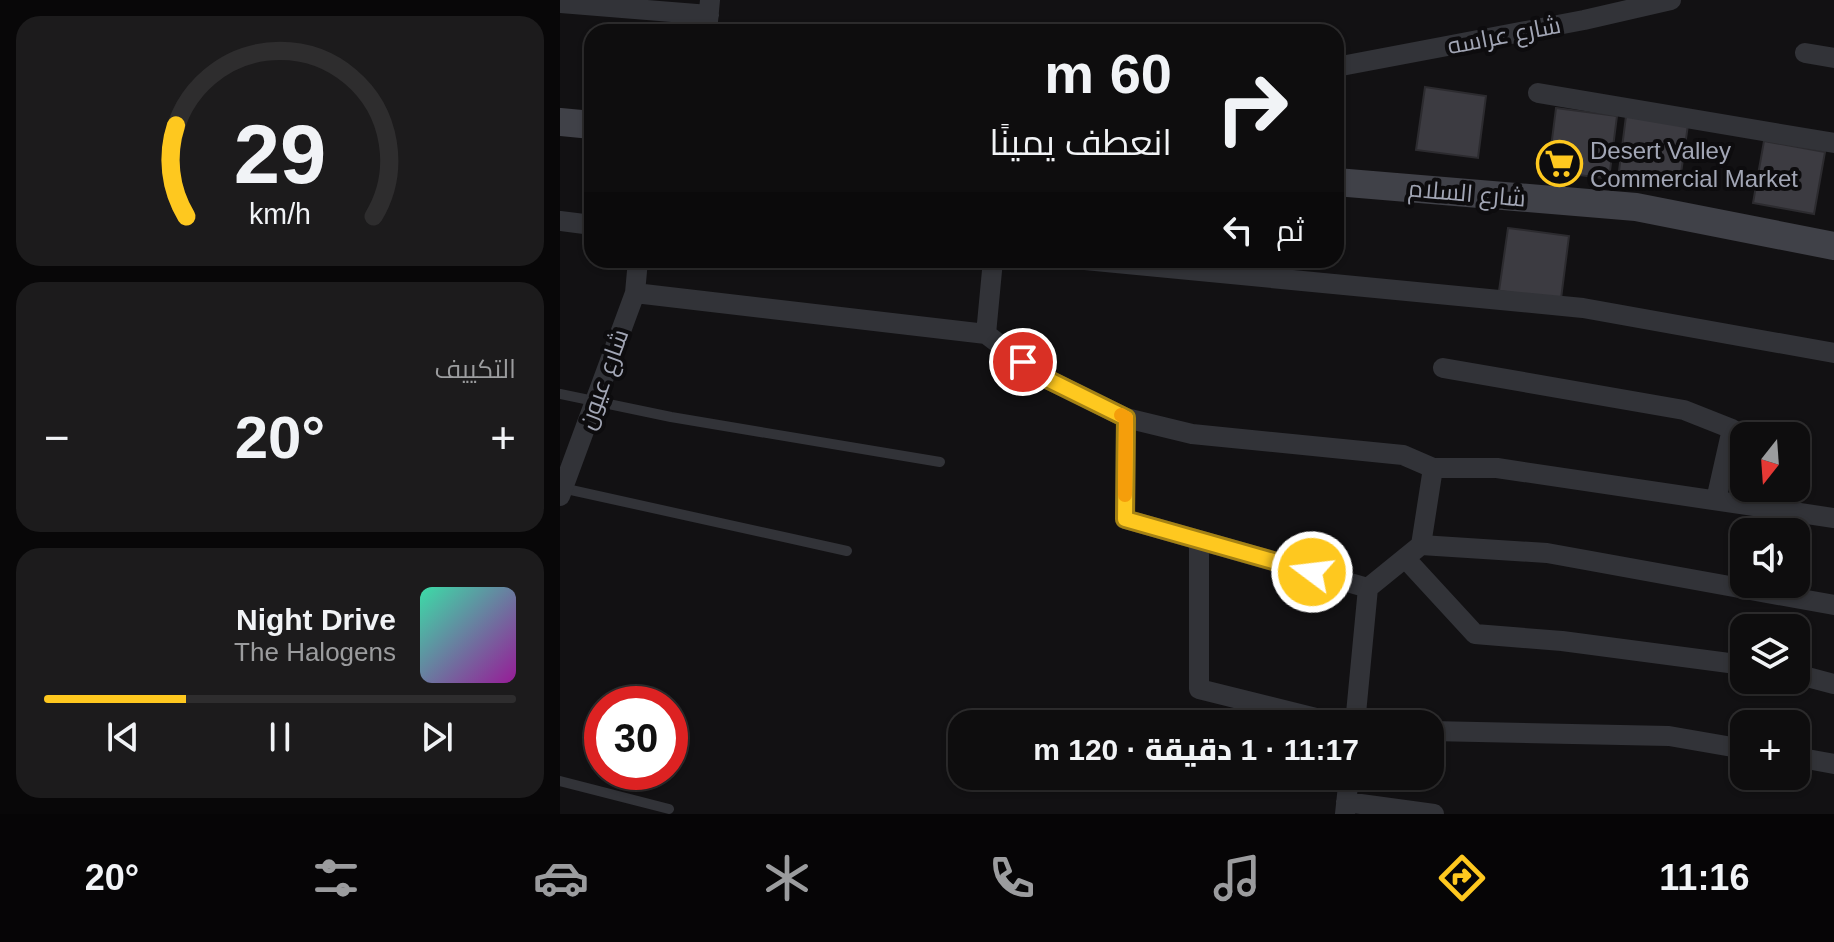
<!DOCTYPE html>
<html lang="ar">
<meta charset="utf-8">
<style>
:root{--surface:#0e0d0e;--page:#1c1b1c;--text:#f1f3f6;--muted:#9b9c9e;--line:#2e2d2e;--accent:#fec81f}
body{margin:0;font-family:Helvetica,Cairo,sans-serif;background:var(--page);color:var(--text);direction:rtl;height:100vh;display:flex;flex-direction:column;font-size:30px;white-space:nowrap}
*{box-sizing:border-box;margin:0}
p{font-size:26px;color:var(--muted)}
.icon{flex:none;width:44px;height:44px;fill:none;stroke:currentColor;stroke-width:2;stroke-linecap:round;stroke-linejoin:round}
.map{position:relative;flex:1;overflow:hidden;direction:ltr}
.drawer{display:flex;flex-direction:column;gap:16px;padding:16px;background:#080708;width:560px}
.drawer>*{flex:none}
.guide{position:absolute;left:24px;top:24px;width:760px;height:244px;border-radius:24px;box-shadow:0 2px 6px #0004,0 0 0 2px var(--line);direction:rtl;background:#0e0d0e;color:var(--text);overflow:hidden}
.needle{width:52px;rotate:197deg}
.controls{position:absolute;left:1170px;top:422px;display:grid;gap:16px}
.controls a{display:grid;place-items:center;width:80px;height:80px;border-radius:16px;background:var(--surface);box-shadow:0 2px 6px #0004,0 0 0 2px var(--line);font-size:40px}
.speed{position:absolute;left:24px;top:686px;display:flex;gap:16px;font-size:40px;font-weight:700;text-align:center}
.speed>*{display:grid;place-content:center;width:104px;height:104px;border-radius:50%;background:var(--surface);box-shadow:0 2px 6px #0004,0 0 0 2px var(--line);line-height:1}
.speed .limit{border:12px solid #d22;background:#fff;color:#111}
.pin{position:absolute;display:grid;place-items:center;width:68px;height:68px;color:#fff;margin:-34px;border:4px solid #fff;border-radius:50%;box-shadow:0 2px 8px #0007}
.me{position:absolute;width:88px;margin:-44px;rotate:285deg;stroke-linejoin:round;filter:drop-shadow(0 0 6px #0008)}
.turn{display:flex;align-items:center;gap:28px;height:168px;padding:0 40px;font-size:36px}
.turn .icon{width:104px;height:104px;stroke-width:2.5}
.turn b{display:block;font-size:56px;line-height:68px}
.then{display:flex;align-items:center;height:76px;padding:0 40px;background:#0003;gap:16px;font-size:30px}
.big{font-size:60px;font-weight:800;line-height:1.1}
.drawer .tile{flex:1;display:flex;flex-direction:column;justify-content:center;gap:12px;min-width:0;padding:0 28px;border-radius:24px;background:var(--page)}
.drawer .dial{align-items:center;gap:0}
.dial svg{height:208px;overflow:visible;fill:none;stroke:var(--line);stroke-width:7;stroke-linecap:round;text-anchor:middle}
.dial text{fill:var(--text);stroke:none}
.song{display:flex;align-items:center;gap:24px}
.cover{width:96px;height:96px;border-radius:12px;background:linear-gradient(135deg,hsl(160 70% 55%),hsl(300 70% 35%))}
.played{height:8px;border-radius:4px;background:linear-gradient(90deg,var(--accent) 30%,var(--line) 30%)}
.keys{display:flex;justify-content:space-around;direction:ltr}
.heat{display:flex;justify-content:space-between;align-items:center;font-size:44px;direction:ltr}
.trip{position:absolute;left:388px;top:710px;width:496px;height:80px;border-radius:24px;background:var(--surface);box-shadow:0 2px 6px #0004,0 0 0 2px var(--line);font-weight:800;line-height:80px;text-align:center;direction:rtl}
.tabs{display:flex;height:128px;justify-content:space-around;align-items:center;background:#060506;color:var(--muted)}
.tabs .icon{width:56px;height:56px}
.tabs .active{color:var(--accent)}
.tabs b{font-size:36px;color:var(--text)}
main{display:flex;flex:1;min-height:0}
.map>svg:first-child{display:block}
.building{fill:#3c3b41;stroke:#2c2b2f;stroke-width:2}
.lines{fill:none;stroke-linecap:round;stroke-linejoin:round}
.lane{stroke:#323338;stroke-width:10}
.street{stroke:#323338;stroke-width:20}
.secondary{stroke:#404148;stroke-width:28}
.route-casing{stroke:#a58214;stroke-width:20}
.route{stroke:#fec81f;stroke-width:14}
.slow{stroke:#f59e0b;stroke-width:14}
.labels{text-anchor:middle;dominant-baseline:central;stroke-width:8;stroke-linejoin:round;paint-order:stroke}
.street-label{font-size:24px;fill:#a2a6b5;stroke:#0d0c0e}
.poi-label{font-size:24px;fill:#a2a6b5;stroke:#0d0c0e;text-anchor:start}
</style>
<main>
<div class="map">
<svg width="1274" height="814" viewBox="0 0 1274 814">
<rect width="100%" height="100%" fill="#121113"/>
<path class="building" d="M61 25 123 32H60Z
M865 87 926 96 918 158 856 150Z
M996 108 1057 116 1049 179 988 171Z
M1066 116 1128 125 1119 187 1058 179Z
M1204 141 1265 152 1254 214 1193 203Z
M948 228 1009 236 1001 299 939 291Z"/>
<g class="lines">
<path class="lane" d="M0 394 111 417 380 462
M2 488 287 551
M0 781 109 809"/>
<path class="street" d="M0 3 149 15
M147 32 150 0
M1245 53 1274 58
M776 67 1024 20 1111 0
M978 93 1274 143
M0 221 32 225
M433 260 426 334 481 376 566 418 632 434 843 455 873 468H937L1274 518
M525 260 1023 308 1274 353
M75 293 426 334
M883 368 1124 410 1172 429 1156 500
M566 418 565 519 808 588
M0 496 75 293 78 260
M639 541V689L780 724
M861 545 987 553 1274 605
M845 558 915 634 1002 641 1184 665
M1236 674 1274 684
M795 724 808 588 861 545 873 468
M870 731 1109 736 1184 749
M1236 757 1274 764
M786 802 874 814
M785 814 789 776"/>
<path class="secondary" d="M0 122 32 125
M776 182 1076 207 1274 246"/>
</g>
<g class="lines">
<defs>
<path id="route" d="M463 362 481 376 566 418 565 519 752 572"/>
</defs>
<use href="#route" class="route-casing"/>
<use href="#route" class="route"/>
<path class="slow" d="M561 415 566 418 565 495"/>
</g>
<defs>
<symbol id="supermarket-ring" viewBox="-11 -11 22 22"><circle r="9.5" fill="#0d0c0e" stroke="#fec81f" stroke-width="1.5"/><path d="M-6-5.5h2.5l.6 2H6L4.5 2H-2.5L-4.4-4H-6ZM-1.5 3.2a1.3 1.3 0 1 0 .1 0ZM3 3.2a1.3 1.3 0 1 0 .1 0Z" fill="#fec81f"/></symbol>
</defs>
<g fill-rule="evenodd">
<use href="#supermarket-ring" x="974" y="138" width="51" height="51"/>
</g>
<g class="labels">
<g class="street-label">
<text transform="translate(944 35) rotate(-11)">شارع عراسه</text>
<text transform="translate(907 193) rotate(5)">شارع السلام</text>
<text transform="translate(43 379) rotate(-70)">شارع عيون</text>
</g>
<g class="poi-label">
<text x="1030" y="150">Desert Valley<tspan x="1030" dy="28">Commercial Market</tspan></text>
</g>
</g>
</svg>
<div class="controls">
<a><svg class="needle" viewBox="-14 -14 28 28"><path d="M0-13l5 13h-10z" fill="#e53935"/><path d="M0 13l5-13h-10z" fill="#9b9c9e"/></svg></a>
<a><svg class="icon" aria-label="sound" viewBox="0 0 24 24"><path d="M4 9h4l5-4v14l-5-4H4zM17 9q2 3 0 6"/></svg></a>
<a><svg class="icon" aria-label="layers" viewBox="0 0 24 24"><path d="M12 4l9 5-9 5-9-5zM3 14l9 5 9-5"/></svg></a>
<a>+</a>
</div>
<div class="speed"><div class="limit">30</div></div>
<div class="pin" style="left:463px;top:362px;background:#d93025"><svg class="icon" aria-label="arrive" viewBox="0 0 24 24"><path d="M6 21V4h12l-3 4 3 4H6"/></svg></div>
<svg class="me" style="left:752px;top:572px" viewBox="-20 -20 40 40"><circle r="17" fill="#fec81f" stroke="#fff" stroke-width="3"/><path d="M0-11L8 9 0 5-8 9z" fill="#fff"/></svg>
<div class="trip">11:17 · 1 دقيقة · 120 m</div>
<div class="guide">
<div class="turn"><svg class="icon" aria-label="right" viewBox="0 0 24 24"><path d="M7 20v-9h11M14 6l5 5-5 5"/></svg><div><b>60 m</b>انعطف يمينًا</div></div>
<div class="then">ثم<svg class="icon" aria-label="left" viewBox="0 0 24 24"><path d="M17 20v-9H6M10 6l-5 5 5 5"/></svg></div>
</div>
</div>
<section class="drawer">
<div class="tile dial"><svg viewBox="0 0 100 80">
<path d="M14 69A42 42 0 1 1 86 69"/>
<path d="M14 69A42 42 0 0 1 10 34" stroke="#fec81f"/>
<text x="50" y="56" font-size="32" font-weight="700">29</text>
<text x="50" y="72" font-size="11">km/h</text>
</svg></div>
<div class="tile"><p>التكييف</p>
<div class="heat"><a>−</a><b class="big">20°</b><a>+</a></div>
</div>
<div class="tile">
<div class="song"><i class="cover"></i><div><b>Night Drive</b><p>The Halogens</p></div></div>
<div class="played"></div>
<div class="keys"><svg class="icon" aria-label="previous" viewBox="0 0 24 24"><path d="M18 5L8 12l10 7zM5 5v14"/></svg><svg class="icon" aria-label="pause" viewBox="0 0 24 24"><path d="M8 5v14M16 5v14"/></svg><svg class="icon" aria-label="next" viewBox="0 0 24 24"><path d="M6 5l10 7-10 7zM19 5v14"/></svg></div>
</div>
</section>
</main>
<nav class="tabs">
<b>11:16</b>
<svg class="icon active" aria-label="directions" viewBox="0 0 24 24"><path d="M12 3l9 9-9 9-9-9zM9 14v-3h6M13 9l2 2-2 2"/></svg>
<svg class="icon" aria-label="music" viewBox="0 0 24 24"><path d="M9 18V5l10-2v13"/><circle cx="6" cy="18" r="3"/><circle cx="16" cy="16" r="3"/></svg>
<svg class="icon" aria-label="phone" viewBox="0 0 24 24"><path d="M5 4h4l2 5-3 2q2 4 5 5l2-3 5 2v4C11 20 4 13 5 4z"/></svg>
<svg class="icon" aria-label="climate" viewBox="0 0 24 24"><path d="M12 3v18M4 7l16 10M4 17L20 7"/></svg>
<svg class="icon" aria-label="car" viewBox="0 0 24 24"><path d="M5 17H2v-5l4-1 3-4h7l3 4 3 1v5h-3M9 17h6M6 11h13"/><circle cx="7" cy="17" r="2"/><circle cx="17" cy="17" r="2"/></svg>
<svg class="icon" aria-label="filters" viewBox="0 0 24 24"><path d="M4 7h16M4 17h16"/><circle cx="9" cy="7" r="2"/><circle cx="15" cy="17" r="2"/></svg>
<b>20°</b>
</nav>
